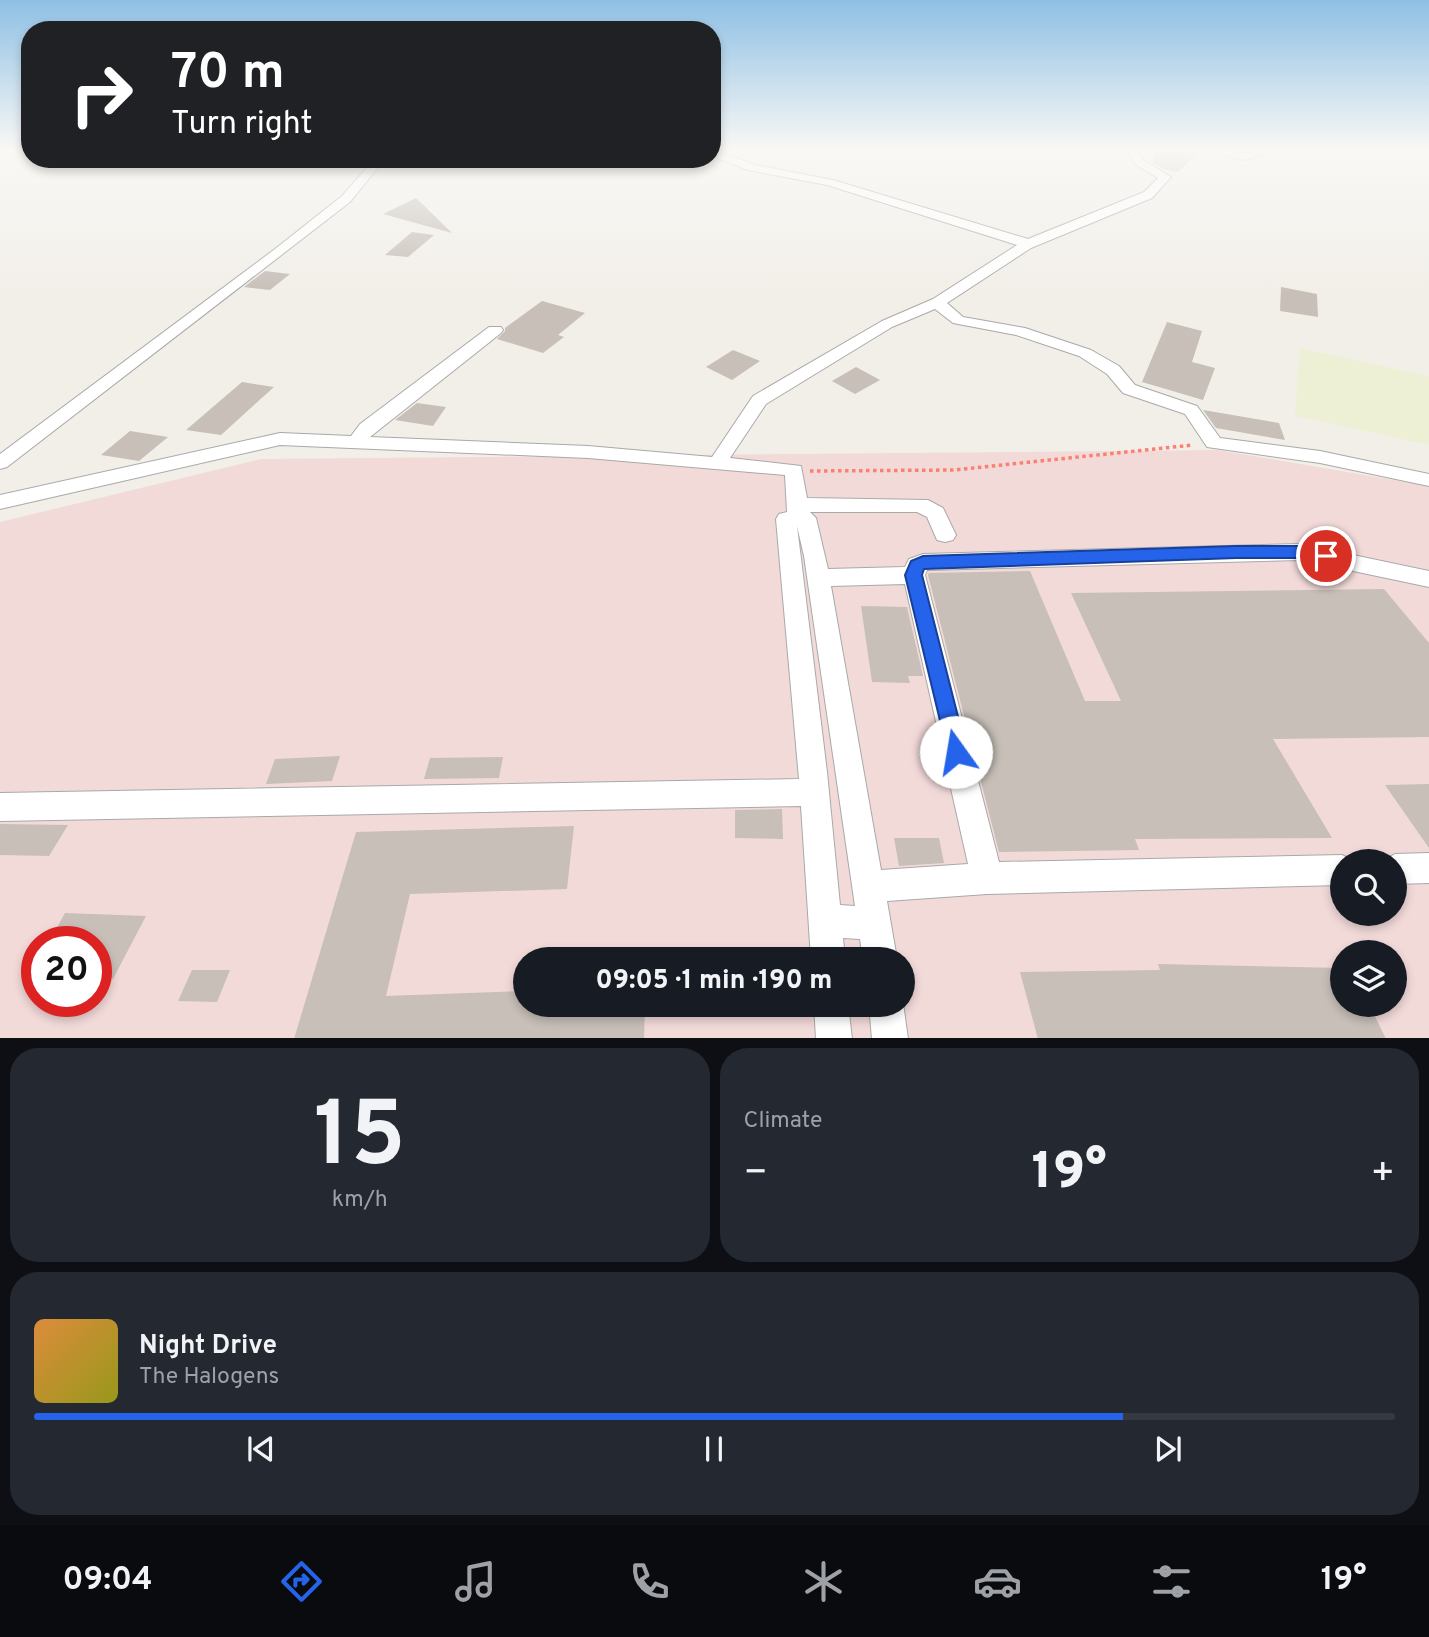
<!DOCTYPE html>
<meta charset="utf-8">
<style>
:root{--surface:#171b24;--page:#242831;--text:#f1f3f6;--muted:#9ea1a6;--line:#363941;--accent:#2563eb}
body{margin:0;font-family:Overpass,sans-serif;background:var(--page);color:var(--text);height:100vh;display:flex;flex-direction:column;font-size:26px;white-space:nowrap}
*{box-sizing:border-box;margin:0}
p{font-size:23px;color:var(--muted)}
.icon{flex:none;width:38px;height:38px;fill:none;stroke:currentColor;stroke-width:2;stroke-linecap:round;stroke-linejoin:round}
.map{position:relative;height:1038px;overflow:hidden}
.details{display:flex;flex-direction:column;gap:10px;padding:10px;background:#0d0f14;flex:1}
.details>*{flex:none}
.hud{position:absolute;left:21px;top:21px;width:700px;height:147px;border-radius:28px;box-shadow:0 4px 10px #0003;background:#202124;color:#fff;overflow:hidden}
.controls{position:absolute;left:1330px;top:849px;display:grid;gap:14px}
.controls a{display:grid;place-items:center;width:77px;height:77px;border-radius:50%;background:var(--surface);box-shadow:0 4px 10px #0003;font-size:35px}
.speed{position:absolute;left:21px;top:926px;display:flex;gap:14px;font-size:35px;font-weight:700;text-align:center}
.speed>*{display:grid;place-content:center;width:91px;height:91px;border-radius:50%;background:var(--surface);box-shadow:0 4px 10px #0003;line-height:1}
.speed .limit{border:10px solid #d22;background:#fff;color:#111}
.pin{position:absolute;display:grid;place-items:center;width:60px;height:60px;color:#fff;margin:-30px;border:4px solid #fff;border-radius:50%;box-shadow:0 2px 7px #0007}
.me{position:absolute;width:77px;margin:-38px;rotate:347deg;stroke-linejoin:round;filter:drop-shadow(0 0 5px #0008)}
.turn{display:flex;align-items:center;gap:24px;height:147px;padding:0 35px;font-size:32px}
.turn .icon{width:91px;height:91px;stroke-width:2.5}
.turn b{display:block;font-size:49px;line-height:60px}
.big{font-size:52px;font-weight:800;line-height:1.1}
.details .widget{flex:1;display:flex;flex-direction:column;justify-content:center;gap:10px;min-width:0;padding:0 24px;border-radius:28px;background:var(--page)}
.details .dial{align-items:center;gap:0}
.dial b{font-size:91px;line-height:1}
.song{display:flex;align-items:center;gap:21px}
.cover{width:84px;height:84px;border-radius:10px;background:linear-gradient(135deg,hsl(30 70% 55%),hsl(60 70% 35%))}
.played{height:7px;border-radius:4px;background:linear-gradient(90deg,var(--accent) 80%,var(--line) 80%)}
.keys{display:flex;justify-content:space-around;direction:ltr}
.heat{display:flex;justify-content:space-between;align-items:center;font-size:38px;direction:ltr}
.details .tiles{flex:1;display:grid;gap:10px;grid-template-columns:1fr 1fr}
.widget:last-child{grid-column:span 2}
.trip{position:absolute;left:513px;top:947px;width:402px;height:70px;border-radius:35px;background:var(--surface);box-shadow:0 4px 10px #0003;font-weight:800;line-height:70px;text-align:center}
.dock{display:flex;height:112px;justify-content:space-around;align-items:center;background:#090b0e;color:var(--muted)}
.dock .icon{width:49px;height:49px}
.dock .active{color:var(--accent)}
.dock b{font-size:32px;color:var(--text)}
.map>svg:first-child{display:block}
.commercial{fill:#f2dad9;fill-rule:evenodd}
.farmland{fill:#eef0d5}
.building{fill:#c7bfb8}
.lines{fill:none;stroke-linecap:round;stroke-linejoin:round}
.minor-casing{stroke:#a9a9a9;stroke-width:2}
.path{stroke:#fa8072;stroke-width:3.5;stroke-dasharray:3.5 3.5;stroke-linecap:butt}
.minor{fill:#fff;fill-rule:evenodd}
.route{fill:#2563eb;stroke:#184099;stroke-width:2}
</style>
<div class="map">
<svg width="1429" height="1039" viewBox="0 0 1429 1039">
<rect width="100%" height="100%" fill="#f2efe9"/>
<path class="commercial" d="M1218 450 1429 486V1038H0V522L261 459ZM1342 861H1395V914H1342ZM37 942H96V1001H37ZM1342 952H1395V1004H1342ZM525 959H903V1004H525Z"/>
<path class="farmland" d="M1300 348 1429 376V445L1295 416Z"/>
<path class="building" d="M1155 149H1195L1199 152 1178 172 1163 169 1153 163Z
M416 198 452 233 383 214Z
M412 232 434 235 408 257 385 255Z
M265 271 290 274 270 290 244 287Z
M1281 287 1317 294 1318 317 1280 311Z
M542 301 585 313 558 335 564 337 543 353 497 339 505 331V328Z
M1167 322 1202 331 1192 362 1215 368 1203 400 1142 382Z
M733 350 760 361 732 380 706 367Z
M856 367 880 380 855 394 832 381Z
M242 382 274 387 221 435 186 430Z
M417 403 446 407 433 426 395 420Z
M1203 410 1279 423 1285 440 1216 428Z
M130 431 168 437 139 461 101 455Z
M1030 571 1085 701H1121L1071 593 1384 589 1429 643V737L1273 739 1332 838 1135 839 1139 850 999 852 928 575 929 573Z
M861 606 907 607 923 676H908L910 683 872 682Z
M340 756 332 781 266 784 275 759Z
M503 757 499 778 424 779 430 758Z
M1429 784V848L1385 785Z
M782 809 783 839 735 838V810Z
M0 824 68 825 49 856 0 855Z
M574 826 567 889 410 894 386 996 525 991V1004H645L644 1039H294L356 832Z
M894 838H939L944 863 899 866Z
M65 913 146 916 113 979H96V942H49Z
M1158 964 1342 968V1004H1369L1386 1039H1038L1020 972 1160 970Z
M192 970H230L217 1002 178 1001Z"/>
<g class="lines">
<defs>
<path id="minor" d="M712 149 755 165 833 180 1028 239 1144 192 1158 178 1135 164 1127 149H1137L1143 160 1171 177 1152 198 1031 248 947 303 963 317 1025 328 1091 350 1119 366 1135 385 1197 406 1220 438 1320 451 1429 474V486L1320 463 1207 447 1185 414 1123 393 1107 374 1079 356 1016 335 953 323 935 309 892 327 766 404 730 458 801 466 807 498 928 500 943 508 956 535 953 540 945 542 937 540 927 517 917 512H810L816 518 828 569 905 567 909 559 923 554 1301 544 1429 571V587L1301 560 927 570 925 575 999 862 1342 855 1354 861H1342V885L987 894 887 901 897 959H863L860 939 843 938 845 959H811L801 806 0 821V793L799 779 776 519 779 514 787 512 785 475 588 458 280 445 0 509V495L280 433 351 436 360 424 489 327H501L503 330 501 333 370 437 588 446 712 457 753 396 882 321 933 299 1017 245 827 185 748 170 712 156ZM797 526 804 556 855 906 840 905 827 772ZM905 584 968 864 881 870 831 586Z
M1198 149C1213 148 1228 153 1243 153 1255 154 1266 148 1277 149L1246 160Z
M371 159H381L380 165 350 202 7 467 0 469V454L275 249 342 196 370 164Z
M1429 853V883L1395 884V861H1383L1395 854Z
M814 1004H848L852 1039H816Z
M869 1004 903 1003 908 1039H872Z"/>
</defs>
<use href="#minor" class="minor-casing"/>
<path class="path" d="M810 471 954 470 1193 445"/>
<use href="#minor" class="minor"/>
</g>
<linearGradient id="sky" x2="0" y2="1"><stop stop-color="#8fc0e4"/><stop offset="0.51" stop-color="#f9f8f5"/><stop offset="1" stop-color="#f9f8f5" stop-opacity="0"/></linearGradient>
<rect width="1429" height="294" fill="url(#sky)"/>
<path class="route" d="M1236 546H1301L1332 552 1334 556 1326 562 1301 558H1236L924 569 922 575 967 752 964 758 956 761 949 758 905 575 911 561 923 556Z"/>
</svg>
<div class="controls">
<a><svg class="icon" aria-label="search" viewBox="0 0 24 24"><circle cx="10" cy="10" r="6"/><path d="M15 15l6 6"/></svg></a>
<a><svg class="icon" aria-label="layers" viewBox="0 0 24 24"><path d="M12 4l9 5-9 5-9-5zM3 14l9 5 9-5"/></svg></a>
</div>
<div class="speed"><div class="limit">20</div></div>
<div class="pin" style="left:1326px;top:556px;background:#d93025"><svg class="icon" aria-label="arrive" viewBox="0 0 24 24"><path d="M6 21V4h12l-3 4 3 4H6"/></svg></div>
<svg class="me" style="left:956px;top:752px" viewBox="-20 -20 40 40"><circle r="19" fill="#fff"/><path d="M0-13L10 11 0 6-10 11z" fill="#2563eb"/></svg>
<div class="trip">09:05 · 1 min · 190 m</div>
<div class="hud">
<div class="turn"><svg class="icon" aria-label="right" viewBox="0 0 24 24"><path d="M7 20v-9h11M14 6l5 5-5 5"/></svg><div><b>70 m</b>Turn right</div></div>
</div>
</div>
<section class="details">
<div class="tiles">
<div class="widget dial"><b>15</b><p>km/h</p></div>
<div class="widget"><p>Climate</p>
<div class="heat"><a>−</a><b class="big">19°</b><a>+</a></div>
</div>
<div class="widget">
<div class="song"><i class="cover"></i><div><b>Night Drive</b><p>The Halogens</p></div></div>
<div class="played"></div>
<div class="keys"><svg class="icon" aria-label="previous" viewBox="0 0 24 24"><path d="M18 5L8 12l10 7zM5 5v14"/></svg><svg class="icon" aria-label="pause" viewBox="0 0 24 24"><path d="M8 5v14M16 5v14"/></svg><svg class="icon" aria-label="next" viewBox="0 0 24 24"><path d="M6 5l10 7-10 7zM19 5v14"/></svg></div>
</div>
</div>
</section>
<nav class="dock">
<b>09:04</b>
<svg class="icon active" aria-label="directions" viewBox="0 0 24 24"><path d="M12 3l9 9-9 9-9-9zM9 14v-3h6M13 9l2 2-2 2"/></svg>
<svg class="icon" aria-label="music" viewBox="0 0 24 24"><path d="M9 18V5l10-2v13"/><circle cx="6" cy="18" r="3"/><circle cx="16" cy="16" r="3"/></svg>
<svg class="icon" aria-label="phone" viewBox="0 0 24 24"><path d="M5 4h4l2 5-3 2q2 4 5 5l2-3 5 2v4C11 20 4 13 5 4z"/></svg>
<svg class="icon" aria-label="climate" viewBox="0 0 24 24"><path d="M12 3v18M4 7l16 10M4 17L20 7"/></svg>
<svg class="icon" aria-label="car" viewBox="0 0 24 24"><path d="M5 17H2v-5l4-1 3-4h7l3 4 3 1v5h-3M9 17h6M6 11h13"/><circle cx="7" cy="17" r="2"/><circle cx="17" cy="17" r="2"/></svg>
<svg class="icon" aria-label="filters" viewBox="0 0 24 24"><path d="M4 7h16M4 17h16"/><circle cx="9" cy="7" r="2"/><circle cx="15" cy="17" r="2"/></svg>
<b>19°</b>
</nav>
